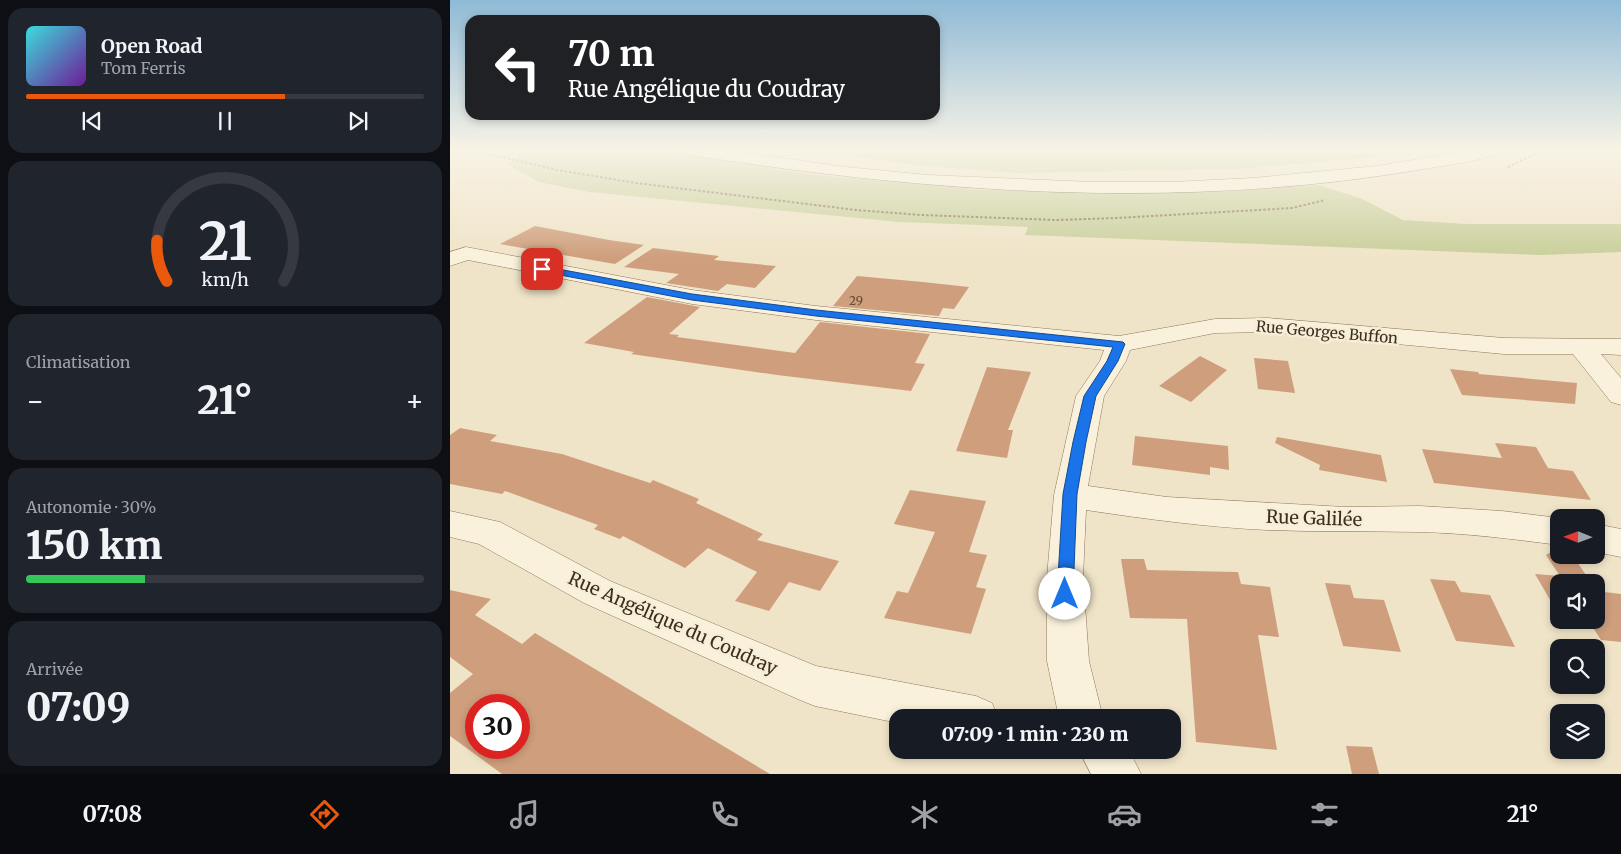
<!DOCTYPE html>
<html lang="fr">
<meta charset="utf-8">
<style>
:root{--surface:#171b24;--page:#20242c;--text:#f1f3f6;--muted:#9ea1a6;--line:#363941;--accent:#ea580c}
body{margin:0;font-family:Merriweather,serif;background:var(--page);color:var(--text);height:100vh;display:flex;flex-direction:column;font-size:19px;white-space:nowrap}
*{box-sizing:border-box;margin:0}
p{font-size:16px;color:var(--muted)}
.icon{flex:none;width:28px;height:28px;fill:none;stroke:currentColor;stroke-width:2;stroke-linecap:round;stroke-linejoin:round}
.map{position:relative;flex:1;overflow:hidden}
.sheet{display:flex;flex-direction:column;gap:8px;padding:8px;background:#0d0f14;width:450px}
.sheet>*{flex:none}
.top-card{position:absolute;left:15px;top:15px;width:475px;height:105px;border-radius:15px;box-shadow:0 2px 8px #0003;background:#202124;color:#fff;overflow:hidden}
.needle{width:32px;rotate:271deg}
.fabs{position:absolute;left:1100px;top:509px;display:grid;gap:10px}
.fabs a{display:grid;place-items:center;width:55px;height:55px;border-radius:10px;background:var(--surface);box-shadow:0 2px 8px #0003;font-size:25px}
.speed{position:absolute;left:15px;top:694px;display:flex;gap:10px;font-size:25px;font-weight:700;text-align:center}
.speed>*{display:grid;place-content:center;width:65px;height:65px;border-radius:50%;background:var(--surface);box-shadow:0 2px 8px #0003;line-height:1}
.speed .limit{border:8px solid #d22;background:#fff;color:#111}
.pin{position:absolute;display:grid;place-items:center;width:42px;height:42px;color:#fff;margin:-21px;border-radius:10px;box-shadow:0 2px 8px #0006}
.me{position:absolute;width:55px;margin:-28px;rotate:0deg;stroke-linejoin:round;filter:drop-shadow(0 0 4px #0008)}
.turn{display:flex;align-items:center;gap:18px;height:105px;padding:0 20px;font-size:22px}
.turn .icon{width:65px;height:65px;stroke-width:2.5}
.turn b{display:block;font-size:35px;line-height:42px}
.big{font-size:38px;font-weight:800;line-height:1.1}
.sheet .widget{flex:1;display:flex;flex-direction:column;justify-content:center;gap:8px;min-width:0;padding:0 18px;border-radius:15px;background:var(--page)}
.sheet .dial{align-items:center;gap:0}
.dial svg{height:130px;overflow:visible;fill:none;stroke:var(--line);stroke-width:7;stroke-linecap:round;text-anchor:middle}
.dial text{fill:var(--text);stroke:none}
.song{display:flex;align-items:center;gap:15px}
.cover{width:60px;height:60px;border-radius:8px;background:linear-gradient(135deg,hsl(180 70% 55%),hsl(280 70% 35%))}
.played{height:5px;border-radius:2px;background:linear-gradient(90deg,var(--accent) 65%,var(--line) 65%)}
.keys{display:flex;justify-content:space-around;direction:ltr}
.heat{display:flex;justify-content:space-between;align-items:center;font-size:28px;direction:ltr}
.charge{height:8px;border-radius:4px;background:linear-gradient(90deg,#34c759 30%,var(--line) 0)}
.trip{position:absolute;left:439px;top:709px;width:292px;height:50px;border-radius:15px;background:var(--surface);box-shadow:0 2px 8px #0003;font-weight:800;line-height:50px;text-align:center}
.menu{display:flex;height:80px;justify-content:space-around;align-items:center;background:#090b0e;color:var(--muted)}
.menu .icon{width:35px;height:35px}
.menu .selected{color:var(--accent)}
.menu b{font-size:22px;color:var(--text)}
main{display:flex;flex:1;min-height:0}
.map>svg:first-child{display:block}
.green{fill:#c9cf9b}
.building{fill:#cf9f7d;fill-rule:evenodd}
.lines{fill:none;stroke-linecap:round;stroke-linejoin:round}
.minor-casing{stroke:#8d765c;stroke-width:1}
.secondary-casing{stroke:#6f573f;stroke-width:1}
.path{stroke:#8d765c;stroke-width:2;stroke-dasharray:2.5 2;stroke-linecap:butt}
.minor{fill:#faf1dc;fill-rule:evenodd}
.secondary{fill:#faf1dc;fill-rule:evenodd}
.route{fill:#1a73e8;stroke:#114b97}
.labels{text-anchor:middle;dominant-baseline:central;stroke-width:5;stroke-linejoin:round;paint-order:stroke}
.number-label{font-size:12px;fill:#624a37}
.street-label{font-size:15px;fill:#3d2e20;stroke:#f7eed8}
.near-street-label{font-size:18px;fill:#3d2e20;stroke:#f7eed8}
</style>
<main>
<section class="sheet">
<div class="widget">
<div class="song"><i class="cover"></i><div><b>Open Road</b><p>Tom Ferris</p></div></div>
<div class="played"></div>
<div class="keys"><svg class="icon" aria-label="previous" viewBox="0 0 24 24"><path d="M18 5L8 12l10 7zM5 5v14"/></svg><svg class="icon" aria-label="pause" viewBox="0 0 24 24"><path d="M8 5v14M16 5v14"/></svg><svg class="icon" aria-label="next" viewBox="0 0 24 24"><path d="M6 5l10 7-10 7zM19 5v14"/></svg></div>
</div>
<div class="widget dial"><svg viewBox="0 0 100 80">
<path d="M14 69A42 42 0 1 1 86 69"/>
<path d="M14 69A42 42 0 0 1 8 44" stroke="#ea580c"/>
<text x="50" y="56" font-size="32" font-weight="700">21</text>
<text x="50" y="72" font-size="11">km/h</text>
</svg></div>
<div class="widget"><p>Climatisation</p>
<div class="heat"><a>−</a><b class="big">21°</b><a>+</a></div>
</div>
<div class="widget"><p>Autonomie · 30%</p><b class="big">150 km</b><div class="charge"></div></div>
<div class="widget"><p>Arrivée</p><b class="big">07:09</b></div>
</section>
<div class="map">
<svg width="1171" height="774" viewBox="0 0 1171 774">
<rect width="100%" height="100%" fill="#f0e4c8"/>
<path class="green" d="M40 149H209L359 174 532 190 759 192 868 185 910 198 953 220 1017 224H1171V252L1091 255 575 235 578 227 450 222 139 192 89 182 57 164 70 156Z
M352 149H969L943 156 785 169 568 173 474 166Z"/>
<path class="building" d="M85 226 159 240 194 245 165 264 50 244Z
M203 248 269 256 264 260 326 266 305 288 277 284 268 291 216 283 229 274 174 267Z
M407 276 473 282 519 287 504 309 493 308 489 316 383 306Z
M197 297 250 307 219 334 229 335 227 337 345 353 370 322 480 334 465 363 475 364 461 391 327 375 181 354 184 352 134 343Z
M750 356 777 370 741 402 709 386Z
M804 358 838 361 845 393 808 389Z
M537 367 581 372 558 430H563L557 458 506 451Z
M1000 369 1028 372 1029 374 1127 383 1125 404 1012 395Z
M10 428 47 435 40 441 112 454 200 483 203 480 249 499 246 503 313 534 307 540 389 561 370 591 339 582 319 611 285 601 307 572 258 548 235 568 173 536 170 539 144 529 148 525 55 491 52 494 0 484V435Z
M685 436 778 446 779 470 760 467V475L682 465Z
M827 437 931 455 937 482 869 470 870 465 825 443Z
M1045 443 1086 447 1098 468 1123 471 1141 500 984 483 972 449 1052 458Z
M460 490 536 501 519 552 537 555 526 587 536 589 521 634 434 618 447 591 458 593 485 532 444 524Z
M1109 547V555H1122L1141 582H1109V605H1103L1085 574 1110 576 1096 555Z
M671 559H694L697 570 788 572 791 584 820 587 829 637 808 635 827 750 746 742 737 619 680 618Z
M980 579 1005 581 1011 592 1040 595 1065 647 1006 641Z
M875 583 900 585 904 598 934 600 951 652 893 646Z
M0 590 41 599 25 615 72 644 85 633 320 774H52L0 736V693L23 674 0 657ZM26 705H69V748H26Z
M1146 591 1171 594V642L1151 640 1138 620H1146Z
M896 746 922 747 929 774H902Z"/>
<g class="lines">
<defs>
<path id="minor" d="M16 247 242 290 366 306 669 336 765 319 818 318 1054 338 1171 339V355L1151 354 1171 378V405L1161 402 1123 354H1054L818 332 765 333 680 350 676 361 654 396 638 486 717 497 895 507 970 506 1052 511 1109 518V545C1062 539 1016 533 969 532 918 531 868 532 817 530 756 527 696 519 636 510L633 577 639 661 653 718H609L597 661V577L604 495 626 396 650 361 654 350 366 320 242 304 18 260 0 266V252Z
M0 511 50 522 160 581 366 666 526 696 542 703 548 718H448V723L365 706 350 700 134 603 29 544 0 537Z
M1146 524 1171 529V557L1146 552Z
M629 750H679L691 774H641Z"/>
<path id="secondary" d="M227 149H267L396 167 478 175 641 182H722L803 178 927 166 1029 149H1054C1045 160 989 166 974 169 729 211 479 193 235 154L229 152Z"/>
</defs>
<use href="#minor" class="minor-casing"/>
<use href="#secondary" class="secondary-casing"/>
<path class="path" d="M18 149 107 170 186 183 406 210 471 215 607 220 667 218 842 208 875 200
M1058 167 1095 149"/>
<use href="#minor" class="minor"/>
<use href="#secondary" class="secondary"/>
</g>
<linearGradient id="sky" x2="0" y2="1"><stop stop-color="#8fbad6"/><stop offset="0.58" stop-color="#f8f3e6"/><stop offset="1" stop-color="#f8f3e6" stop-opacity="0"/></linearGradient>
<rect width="1171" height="258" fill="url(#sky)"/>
<path class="route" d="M92 266 242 294 366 310 673 342 675 344 668 361 646 396 636 442 627 494 623 594 621 598 615 600 610 598 607 594 613 494 623 442 634 396 657 361 663 347 366 316 242 300 89 271V267Z"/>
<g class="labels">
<g class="number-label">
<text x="406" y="300">29</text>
</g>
<g class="street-label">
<text transform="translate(877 332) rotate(5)">Rue Georges Buffon</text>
</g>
<g class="near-street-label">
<text transform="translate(864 518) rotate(2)">Rue Galilée</text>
<text transform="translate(223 623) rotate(24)">Rue Angélique du Coudray</text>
</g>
</g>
</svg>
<div class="fabs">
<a><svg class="needle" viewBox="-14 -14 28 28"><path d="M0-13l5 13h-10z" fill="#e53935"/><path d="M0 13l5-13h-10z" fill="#9ea1a6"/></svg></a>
<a><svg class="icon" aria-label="sound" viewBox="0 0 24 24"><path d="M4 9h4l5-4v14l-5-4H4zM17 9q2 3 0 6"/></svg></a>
<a><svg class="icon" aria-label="search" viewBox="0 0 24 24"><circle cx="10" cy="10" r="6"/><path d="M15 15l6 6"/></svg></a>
<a><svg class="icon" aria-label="layers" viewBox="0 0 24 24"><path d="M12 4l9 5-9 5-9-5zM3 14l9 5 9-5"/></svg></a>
</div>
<div class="speed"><div class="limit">30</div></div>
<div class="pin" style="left:92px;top:269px;background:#d93025"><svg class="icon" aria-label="arrive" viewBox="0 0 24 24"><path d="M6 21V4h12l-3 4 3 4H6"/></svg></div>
<svg class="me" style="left:615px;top:594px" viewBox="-20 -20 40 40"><circle r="19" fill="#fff"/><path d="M0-13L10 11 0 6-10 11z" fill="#1a73e8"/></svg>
<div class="trip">07:09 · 1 min · 230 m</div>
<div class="top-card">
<div class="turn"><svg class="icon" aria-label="left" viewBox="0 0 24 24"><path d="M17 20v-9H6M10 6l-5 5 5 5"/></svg><div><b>70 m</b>Rue Angélique du Coudray</div></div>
</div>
</div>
</main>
<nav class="menu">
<b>07:08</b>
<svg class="icon selected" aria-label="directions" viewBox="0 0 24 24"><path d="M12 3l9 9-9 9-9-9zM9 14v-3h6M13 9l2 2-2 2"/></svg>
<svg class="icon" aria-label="music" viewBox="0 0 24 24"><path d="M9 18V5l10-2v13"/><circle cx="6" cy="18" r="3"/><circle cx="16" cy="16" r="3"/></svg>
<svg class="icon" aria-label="phone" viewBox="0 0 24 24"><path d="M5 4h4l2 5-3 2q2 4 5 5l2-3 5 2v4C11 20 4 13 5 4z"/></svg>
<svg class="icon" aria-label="climate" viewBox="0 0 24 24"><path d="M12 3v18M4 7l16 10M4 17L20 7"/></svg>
<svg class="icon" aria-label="car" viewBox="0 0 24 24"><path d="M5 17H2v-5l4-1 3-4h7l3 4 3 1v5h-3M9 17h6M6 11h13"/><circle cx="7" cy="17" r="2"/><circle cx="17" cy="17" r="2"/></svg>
<svg class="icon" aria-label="filters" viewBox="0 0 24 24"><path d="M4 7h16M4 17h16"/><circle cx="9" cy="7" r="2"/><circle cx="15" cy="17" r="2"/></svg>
<b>21°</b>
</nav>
